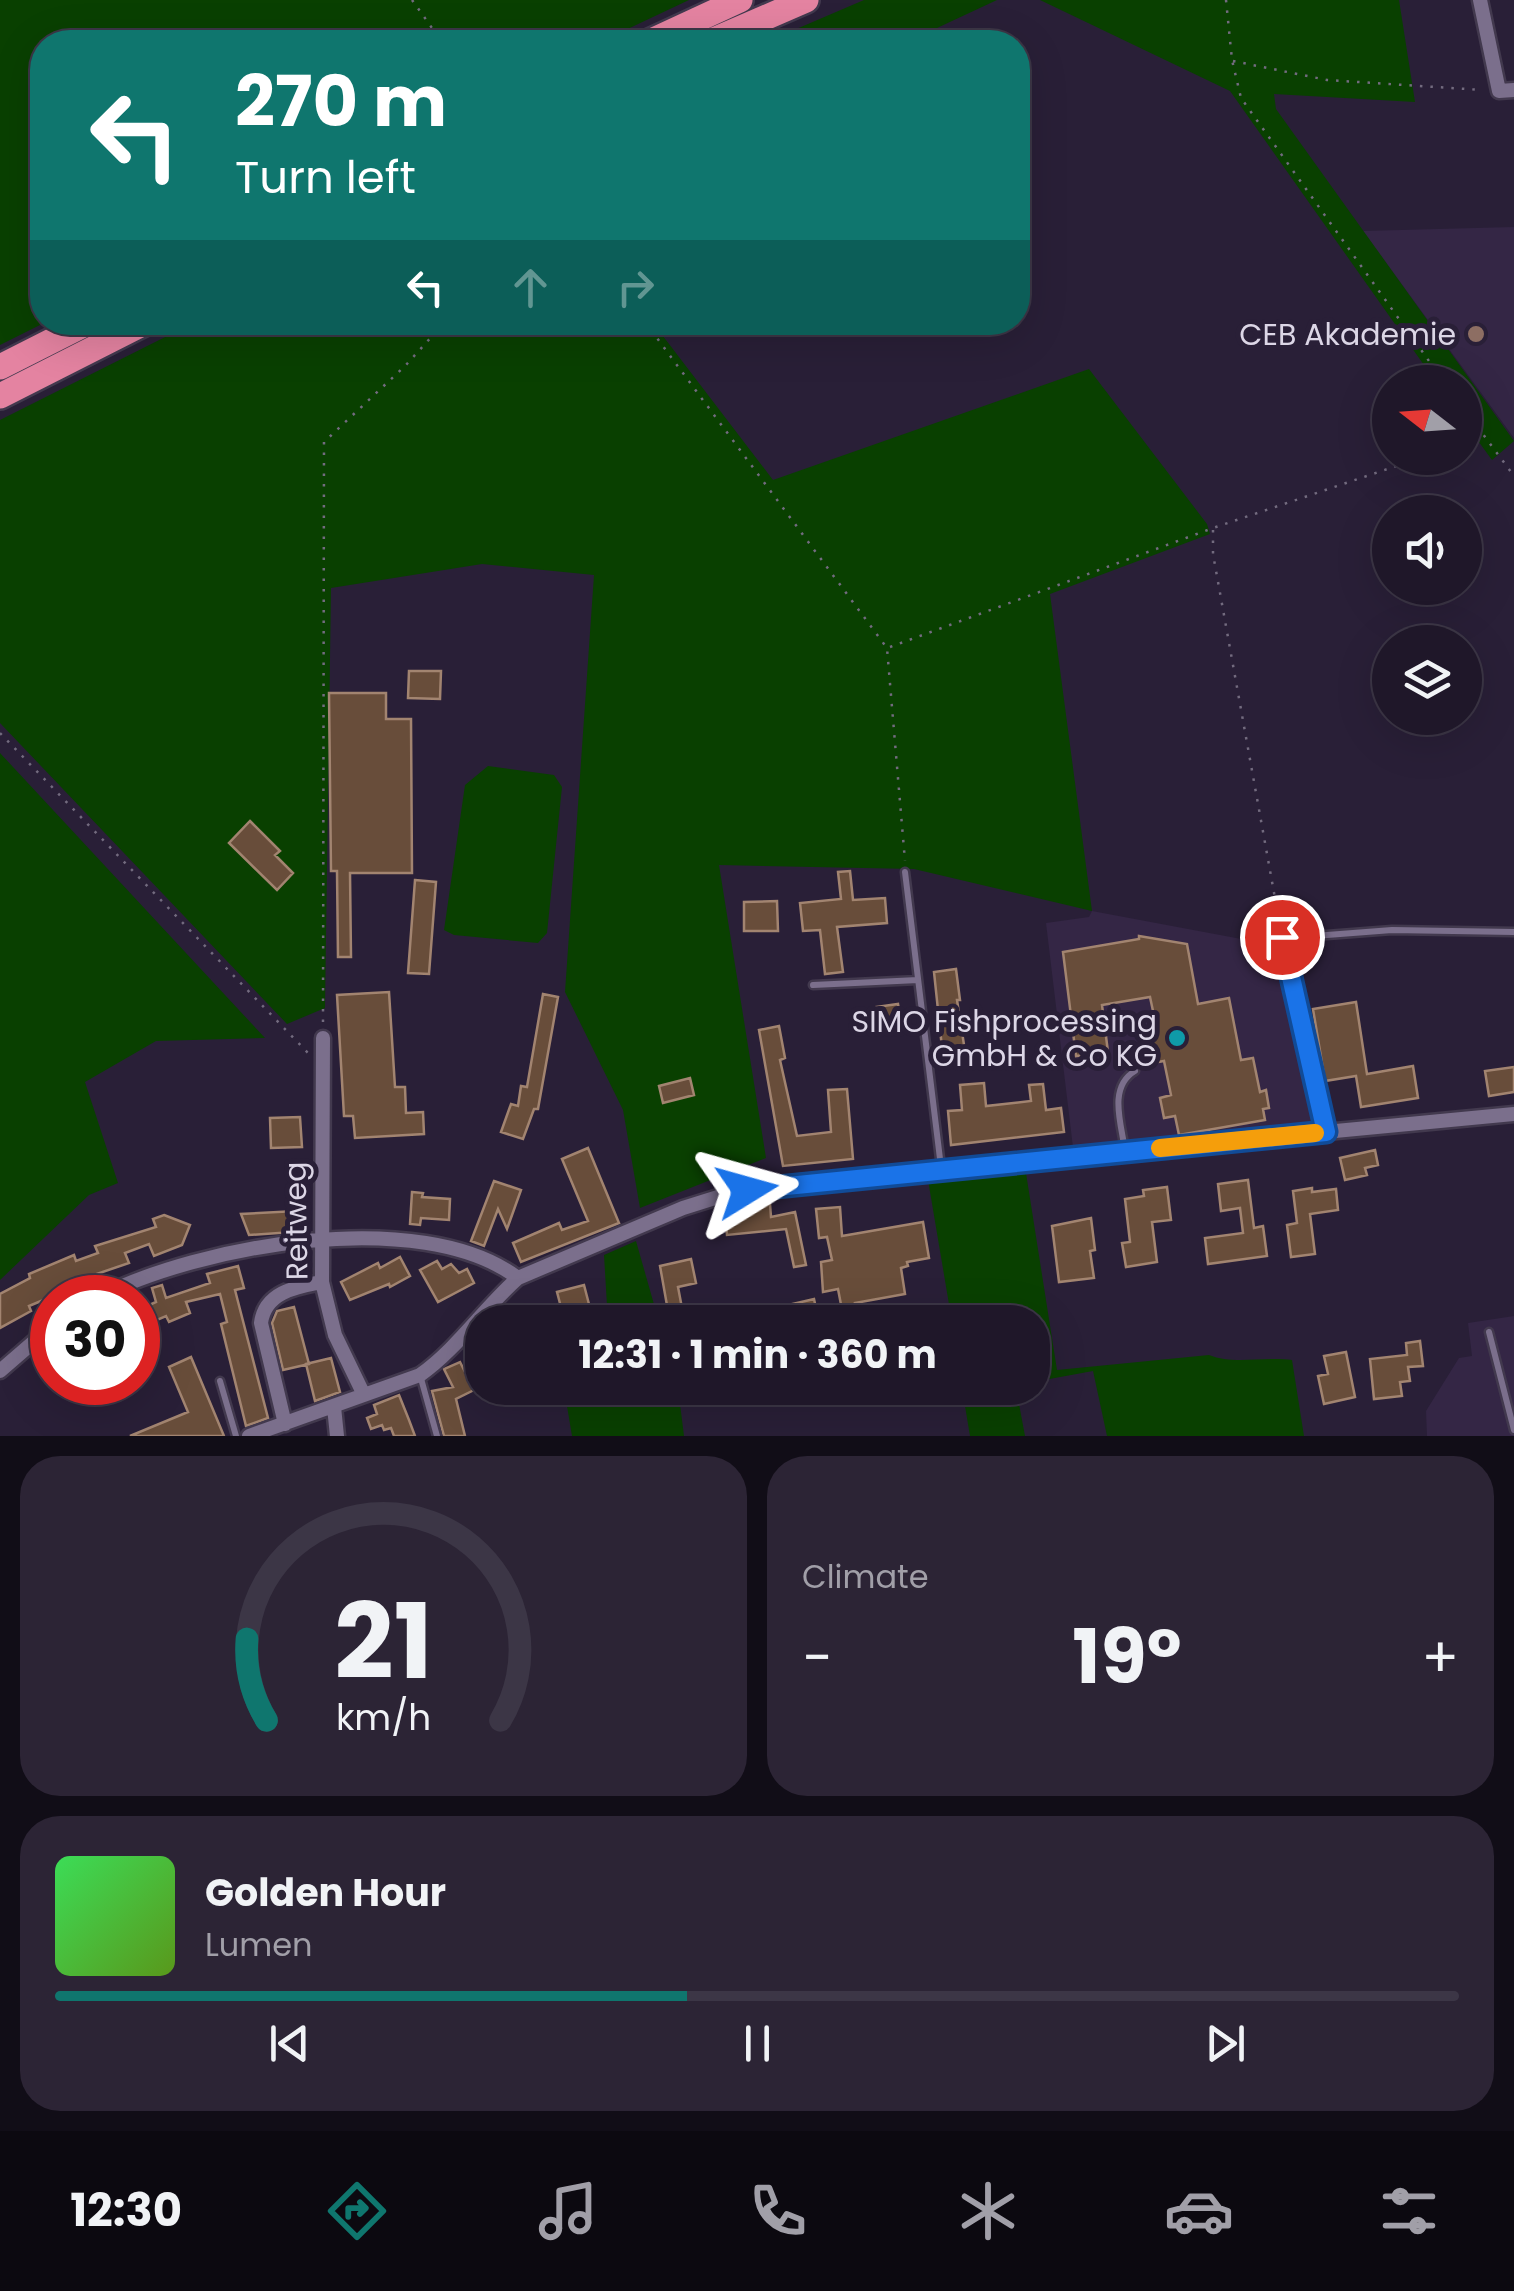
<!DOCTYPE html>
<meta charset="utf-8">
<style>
:root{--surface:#1f1729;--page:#2c2435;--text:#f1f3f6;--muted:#a19fa8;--line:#3c3646;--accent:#0f766e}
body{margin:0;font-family:Poppins,sans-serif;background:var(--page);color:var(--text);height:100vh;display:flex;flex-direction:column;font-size:38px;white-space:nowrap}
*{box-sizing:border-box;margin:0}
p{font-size:32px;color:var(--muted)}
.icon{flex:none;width:55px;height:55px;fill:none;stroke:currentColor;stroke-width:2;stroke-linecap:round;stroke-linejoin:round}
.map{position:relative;height:1436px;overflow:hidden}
.details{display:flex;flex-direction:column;gap:20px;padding:20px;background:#110d17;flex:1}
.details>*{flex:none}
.top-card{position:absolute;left:30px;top:30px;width:1000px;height:305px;border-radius:40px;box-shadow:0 10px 40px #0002,0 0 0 2px var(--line);background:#0f766e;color:#fff;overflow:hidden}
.needle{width:65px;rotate:287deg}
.tools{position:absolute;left:1372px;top:365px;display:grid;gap:20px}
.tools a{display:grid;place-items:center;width:110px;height:110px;border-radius:50%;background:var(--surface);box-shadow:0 10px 40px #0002,0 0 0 2px var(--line);font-size:50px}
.speed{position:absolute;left:30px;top:1275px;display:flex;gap:20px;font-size:50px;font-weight:700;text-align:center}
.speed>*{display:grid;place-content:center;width:130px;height:130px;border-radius:50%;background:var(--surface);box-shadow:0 10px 40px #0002,0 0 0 2px var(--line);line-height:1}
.speed .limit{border:15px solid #d22;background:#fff;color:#111}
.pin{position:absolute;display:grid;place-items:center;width:85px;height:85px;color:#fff;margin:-42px;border:5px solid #fff;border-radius:50%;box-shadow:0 2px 10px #0007}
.me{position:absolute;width:110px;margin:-55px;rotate:82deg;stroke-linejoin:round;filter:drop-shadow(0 0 8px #0008)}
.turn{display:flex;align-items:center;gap:35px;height:210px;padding:0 40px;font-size:45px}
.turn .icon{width:130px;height:130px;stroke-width:2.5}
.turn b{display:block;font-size:70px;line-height:85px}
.lanes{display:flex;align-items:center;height:95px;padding:0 40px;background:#0003;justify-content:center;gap:50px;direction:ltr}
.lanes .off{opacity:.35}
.big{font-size:75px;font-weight:700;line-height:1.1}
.details .card{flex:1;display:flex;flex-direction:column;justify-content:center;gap:15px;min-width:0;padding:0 35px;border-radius:40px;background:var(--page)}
.details .dial{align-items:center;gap:0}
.dial svg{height:260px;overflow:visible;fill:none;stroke:var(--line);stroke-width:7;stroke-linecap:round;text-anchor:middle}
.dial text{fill:var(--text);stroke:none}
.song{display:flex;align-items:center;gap:30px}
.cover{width:120px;height:120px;border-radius:15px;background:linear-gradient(135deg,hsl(130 70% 55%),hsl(90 70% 35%))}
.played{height:10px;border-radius:5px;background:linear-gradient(90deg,var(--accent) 45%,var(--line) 45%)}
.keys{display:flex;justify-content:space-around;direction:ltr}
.heat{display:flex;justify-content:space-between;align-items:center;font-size:55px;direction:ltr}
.details .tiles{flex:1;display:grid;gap:20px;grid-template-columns:1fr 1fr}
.card:last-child{grid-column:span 2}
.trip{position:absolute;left:465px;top:1305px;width:585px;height:100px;border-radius:40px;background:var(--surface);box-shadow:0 10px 40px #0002,0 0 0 2px var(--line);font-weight:700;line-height:100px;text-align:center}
.tabs{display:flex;height:160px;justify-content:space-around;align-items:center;background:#0c0910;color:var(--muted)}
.tabs .icon{width:70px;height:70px}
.tabs .on{color:var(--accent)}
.tabs b{font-size:45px;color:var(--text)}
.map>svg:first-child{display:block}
.built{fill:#342645}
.green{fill:#094000}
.building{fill:#684d3a;stroke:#a28470;stroke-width:2.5}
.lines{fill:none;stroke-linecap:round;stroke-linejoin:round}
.service-casing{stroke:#42394e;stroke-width:11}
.minor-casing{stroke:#42394e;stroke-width:19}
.motorway-casing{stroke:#42394e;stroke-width:30}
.path{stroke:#736b7f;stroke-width:2.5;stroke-dasharray:2.5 8;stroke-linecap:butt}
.service{stroke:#7b6f8c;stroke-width:6}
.minor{stroke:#7b6f8c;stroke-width:14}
.motorway{stroke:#e483a1;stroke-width:25}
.route-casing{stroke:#114b97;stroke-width:25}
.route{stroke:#1a73e8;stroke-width:18}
.slow{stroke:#f59e0b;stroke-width:18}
.education-dot{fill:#8d6e63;stroke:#291f37;stroke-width:4}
.culture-dot{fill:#0f9aa8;stroke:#291f37;stroke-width:4}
.labels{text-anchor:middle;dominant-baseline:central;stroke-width:10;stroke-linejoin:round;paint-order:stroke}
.poi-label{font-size:30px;fill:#dcd6e6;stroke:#291f37;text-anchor:end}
.street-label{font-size:30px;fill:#dcd6e6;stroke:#291f37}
</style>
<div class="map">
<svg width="1514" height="1436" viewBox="0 0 1514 1436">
<rect width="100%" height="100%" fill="#291f37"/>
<path class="built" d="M1514 227V438L1363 231Z
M1092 911 1273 945 1294 960 1333 1142 1075 1164 1046 923 1089 917Z
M1514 1316V1436H1427L1426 1411 1459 1358 1472 1356 1468 1323Z"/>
<path class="green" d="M0 0H689L600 42H42L44 323 0 345Z
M864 0H997L907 42H766Z
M1040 0H1399L1415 102 1274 94 1276 109 1514 441 1492 460 1465 423V382H1436L1230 91Z
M193 323H653L773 480 1089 369 1207 524 1210 534 1050 594 1092 911 914 869 719 865 766 1158 640 1208 623 1110 565 992 594 575 482 564 331 588 325 1008 287 1024 0 723V420Z
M0 753 265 1038 156 1041 85 1082 118 1183 89 1195 0 1280Z
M488 766 554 775 562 787 547 933 538 943 454 935 444 930 465 785Z
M1026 1173 1057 1370 1209 1355C1233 1365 1265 1356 1292 1360L1304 1436H1107L1093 1371 1033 1382 1032 1322H952L928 1180Z
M636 1241 659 1322H608L604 1255Z
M564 1388H678L684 1436H572Z
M962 1388H1016L1025 1436H970Z"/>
<path class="building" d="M409 671H441L440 699 408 698Z
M329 693H386V719H411L412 873H350L351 957H338L337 871H331Z
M250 821 280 851 275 855 293 873 277 890 229 843Z
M850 871 853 900 885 898 887 923 837 927 843 972 825 974 820 930 803 931 800 903 841 899 838 872Z
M415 880 436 882 429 974 408 973Z
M777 901 778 931H744V902Z
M1139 936 1187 944 1198 1004 1229 998 1241 1060 1253 1058 1260 1092 1266 1090 1269 1108 1263 1109 1265 1120 1179 1135 1175 1116 1164 1118 1160 1098 1171 1095 1164 1061 1158 1062 1156 1051 1151 1052 1146 1027 1156 1025 1150 997 1102 1005 1108 1052 1076 1056 1063 952 1139 939Z
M956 969 960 1000H957L967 1064 944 1067 934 972Z
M389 992 395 1087H405L406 1113 423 1112 424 1134 355 1138 353 1116H344L337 995Z
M543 994 558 997 538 1109H534L523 1139 501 1132 511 1104 518 1106 521 1086 527 1087Z
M1356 1002 1367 1074 1413 1066 1418 1098 1361 1107 1356 1076 1325 1081 1313 1009Z
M898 1004 902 1029 880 1033 876 1007Z
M779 1026 785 1058 780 1060 797 1136 831 1132 828 1090 847 1089 853 1159 783 1166 759 1030Z
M1514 1067V1092L1489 1096 1485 1071Z
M690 1078 694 1095 663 1103 659 1086Z
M984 1083 986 1106 1031 1101 1029 1085 1043 1084 1046 1110 1061 1108 1064 1132 951 1145 948 1111 962 1110 960 1085Z
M300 1117 302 1147 271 1148 270 1118Z
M588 1148 619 1223 521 1262 513 1243 559 1223 562 1230 588 1221 562 1159Z
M1375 1150 1378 1165 1365 1168 1367 1175 1345 1180 1340 1158Z
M1248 1180 1254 1228 1263 1226 1267 1256 1208 1264 1205 1238 1243 1233 1240 1208 1221 1211 1218 1184Z
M494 1181 521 1190 507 1229 498 1209 484 1246 471 1241Z
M1167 1187 1171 1220 1152 1222 1157 1262 1126 1267 1122 1243 1130 1242 1125 1199 1144 1196 1143 1190Z
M1312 1188V1192L1336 1189 1338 1210 1310 1214 1315 1254 1291 1257 1287 1225 1297 1223 1293 1191Z
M412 1192 423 1193 422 1197 450 1199 449 1220 421 1218 420 1225 410 1224Z
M770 1204 771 1217 795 1212 806 1265 794 1267 786 1229 727 1235 725 1208Z
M840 1207 842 1236 923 1222 929 1258 907 1262 908 1266 901 1268 905 1294 855 1303 857 1312 843 1315 838 1289 823 1292 821 1262 832 1260 827 1237 819 1238 816 1209Z
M296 1211 297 1232H293L249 1235 241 1214Z
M164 1215 190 1225 182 1245 154 1256 149 1244 125 1253 129 1263 82 1279 84 1283 29 1306 31 1311 0 1328V1294L30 1278 29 1274 74 1255 76 1261 98 1253 95 1246 156 1227 153 1219Z
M1091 1218 1095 1250 1090 1251 1094 1278 1059 1282 1052 1226Z
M400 1257 410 1276 390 1287 389 1284 350 1300 341 1282 378 1263 380 1268Z
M691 1259 696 1283 678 1287 682 1308 668 1311 660 1266Z
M437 1261 442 1269 451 1264 459 1273 467 1269 474 1283 438 1302 420 1270Z
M238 1266 244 1288 235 1290 268 1418 246 1426 221 1324 227 1322 220 1294 186 1302 190 1313 169 1322 166 1316 138 1328V1310L156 1302 152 1288 162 1285 166 1298 210 1283 207 1274Z
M584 1285 590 1308 563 1315 557 1292Z
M814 1299 819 1322H787L784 1306Z
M294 1307 309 1364 283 1370 272 1323 277 1311Z
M1420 1341 1423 1366 1408 1367 1410 1381 1400 1382 1402 1396 1374 1399 1370 1359 1407 1355 1406 1343Z
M1346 1352 1355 1397 1324 1404 1318 1376 1328 1374 1324 1356Z
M191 1357 224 1436H130L188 1412 169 1367Z
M331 1358 340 1392 315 1401 306 1364Z
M460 1362 474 1390 456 1399 465 1436H444L432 1391 453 1387 444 1369Z
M399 1395 409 1420 415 1436H394L391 1428 384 1430 382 1425 371 1429 367 1418 377 1414 374 1405Z"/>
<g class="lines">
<defs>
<path id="service" d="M905 872 941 1167
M1282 937 1326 1130
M1284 953 1314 936 1392 930 1514 932
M813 985 918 980
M1125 1150C1121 1123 1108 1087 1135 1071
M1489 1332 1514 1430
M420 1375 437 1436
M220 1381 236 1436"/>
<path id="minor" d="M1480 0 1499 91 1514 90
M323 1038 322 1282 335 1335 364 1395
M97 1298C199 1245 421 1205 518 1278
M0 1371 52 1326
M334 1407 337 1436
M285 1424 261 1323C265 1292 296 1287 322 1282
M249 1436 420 1375C457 1349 484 1308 518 1278L683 1208 718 1197 782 1184 1514 1114"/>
<path id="motorway" d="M649 42 740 0
M709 42 806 0
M0 367 89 322
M0 396 146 322"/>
</defs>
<use href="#service" class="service-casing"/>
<use href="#minor" class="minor-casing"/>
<use href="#motorway" class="motorway-casing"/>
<path class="path" d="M412 0 442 42
M1226 0 1232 60 1241 98 1444 382
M1233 61 1327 80 1482 90
M645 322 887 648 905 861
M1465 410 1514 476
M1465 442 1483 436
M1213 530V554L1280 926
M890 647 1213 528 1420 458
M0 733 308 1053
M323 1022 324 442 405 366 445 322"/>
<use href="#service" class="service"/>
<use href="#minor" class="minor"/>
<use href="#motorway" class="motorway"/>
</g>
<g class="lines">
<defs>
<path id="route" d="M747 1190 1326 1132 1282 937"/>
</defs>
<use href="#route" class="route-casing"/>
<use href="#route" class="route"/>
<path class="slow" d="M1160 1148 1315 1133"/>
</g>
<circle class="education-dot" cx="1476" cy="334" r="10"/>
<circle class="culture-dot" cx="1177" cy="1038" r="10"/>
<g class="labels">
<g class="poi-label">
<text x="1456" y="334">CEB Akademie</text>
<text x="1157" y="1021">SIMO Fishprocessing<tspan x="1157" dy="34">GmbH &amp; Co KG</tspan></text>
</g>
<g class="street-label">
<text transform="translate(296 1221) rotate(-91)">Reitweg</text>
</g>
</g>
</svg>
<div class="tools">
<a><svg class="needle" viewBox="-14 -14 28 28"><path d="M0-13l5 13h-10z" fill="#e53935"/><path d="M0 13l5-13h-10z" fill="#a19fa8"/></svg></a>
<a><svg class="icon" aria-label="sound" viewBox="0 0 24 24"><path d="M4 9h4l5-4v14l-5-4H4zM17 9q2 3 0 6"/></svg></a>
<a><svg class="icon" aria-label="layers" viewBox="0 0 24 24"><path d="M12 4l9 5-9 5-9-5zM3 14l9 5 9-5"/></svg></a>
</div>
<div class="speed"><div class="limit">30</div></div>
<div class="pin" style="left:1282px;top:937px;background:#d93025"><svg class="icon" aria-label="arrive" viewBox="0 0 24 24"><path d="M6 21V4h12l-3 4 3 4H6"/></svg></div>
<svg class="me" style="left:747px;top:1190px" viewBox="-20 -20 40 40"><path d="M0-17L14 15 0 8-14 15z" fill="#1a73e8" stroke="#fff" stroke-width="4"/></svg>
<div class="trip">12:31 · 1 min · 360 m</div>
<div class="top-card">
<div class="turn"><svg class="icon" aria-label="left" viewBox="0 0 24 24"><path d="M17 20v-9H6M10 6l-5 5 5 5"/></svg><div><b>270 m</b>Turn left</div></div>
<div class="lanes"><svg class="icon" aria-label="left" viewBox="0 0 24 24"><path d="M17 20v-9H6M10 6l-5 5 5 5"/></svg><svg class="icon off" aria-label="ahead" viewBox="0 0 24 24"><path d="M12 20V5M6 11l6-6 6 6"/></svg><svg class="icon off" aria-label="right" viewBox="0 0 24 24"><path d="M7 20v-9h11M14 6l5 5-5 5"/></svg></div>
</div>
</div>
<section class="details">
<div class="tiles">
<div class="card dial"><svg viewBox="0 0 100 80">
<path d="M14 69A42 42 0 1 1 86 69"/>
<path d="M14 69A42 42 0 0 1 8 44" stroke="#0f766e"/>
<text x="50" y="56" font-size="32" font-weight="700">21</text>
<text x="50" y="72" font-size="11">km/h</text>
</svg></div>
<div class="card"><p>Climate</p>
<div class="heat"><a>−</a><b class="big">19°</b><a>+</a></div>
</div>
<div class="card">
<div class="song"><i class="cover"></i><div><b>Golden Hour</b><p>Lumen</p></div></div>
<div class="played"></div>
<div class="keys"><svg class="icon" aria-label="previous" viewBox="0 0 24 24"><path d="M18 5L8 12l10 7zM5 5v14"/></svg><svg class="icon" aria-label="pause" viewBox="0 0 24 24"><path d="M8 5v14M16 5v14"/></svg><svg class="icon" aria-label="next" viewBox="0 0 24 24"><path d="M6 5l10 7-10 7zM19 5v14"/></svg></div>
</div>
</div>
</section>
<nav class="tabs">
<b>12:30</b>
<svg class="icon on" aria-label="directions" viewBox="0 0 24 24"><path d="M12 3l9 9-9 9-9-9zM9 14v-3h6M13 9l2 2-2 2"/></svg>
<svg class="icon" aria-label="music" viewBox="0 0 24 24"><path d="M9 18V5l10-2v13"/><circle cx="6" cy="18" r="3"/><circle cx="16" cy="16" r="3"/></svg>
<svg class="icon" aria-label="phone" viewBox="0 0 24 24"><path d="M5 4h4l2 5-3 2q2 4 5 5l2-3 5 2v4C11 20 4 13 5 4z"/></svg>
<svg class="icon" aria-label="climate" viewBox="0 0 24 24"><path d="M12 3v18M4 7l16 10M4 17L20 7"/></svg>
<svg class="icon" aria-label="car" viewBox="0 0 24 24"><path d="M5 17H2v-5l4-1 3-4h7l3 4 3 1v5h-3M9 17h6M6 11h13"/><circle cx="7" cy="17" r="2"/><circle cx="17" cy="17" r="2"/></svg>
<svg class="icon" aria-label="filters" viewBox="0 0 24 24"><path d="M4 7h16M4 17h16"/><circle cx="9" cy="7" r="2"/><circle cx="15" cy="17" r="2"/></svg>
</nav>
